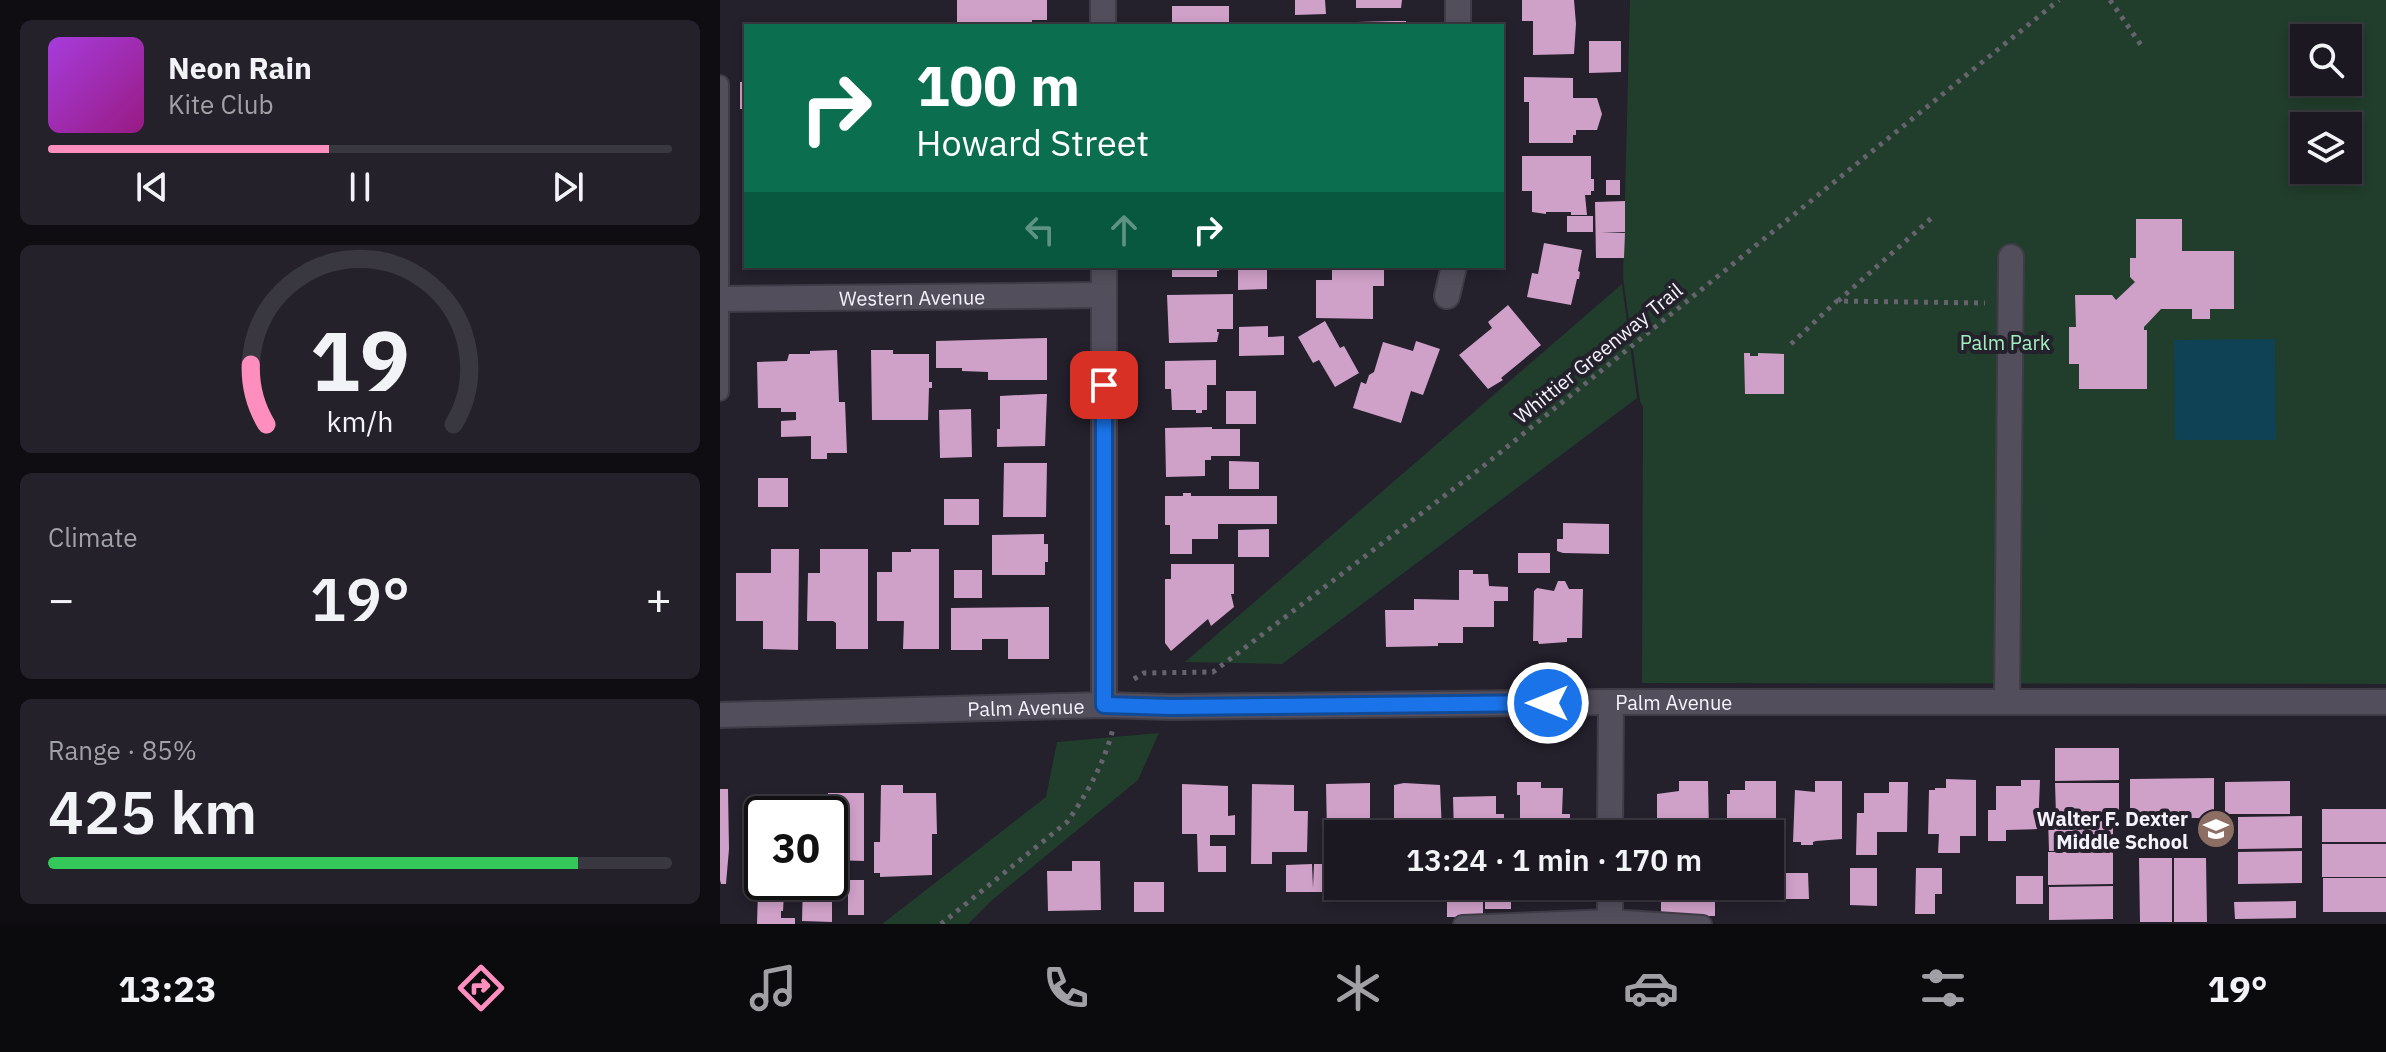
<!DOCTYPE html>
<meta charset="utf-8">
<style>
:root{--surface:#1b1821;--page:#24212a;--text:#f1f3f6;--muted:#a0a0a5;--line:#39373f;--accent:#fe8ebd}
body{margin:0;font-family:"IBM Plex Sans",sans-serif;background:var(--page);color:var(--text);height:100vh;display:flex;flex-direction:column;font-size:30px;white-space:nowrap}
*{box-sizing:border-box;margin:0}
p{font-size:26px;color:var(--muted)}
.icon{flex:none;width:44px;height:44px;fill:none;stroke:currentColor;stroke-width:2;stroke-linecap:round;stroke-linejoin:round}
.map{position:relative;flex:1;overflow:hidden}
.side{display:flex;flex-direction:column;gap:20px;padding:20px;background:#0f0d12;width:720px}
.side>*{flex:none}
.hud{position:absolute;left:24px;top:24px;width:760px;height:244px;border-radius:0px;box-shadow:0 4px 12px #0003,0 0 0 2px var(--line);background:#0b6e4f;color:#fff;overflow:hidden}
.tools{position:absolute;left:1570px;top:24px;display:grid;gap:16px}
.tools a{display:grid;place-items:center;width:72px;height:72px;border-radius:0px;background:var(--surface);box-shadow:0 4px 12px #0003,0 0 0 2px var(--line);font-size:40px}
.speed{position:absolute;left:24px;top:796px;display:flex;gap:16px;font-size:40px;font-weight:700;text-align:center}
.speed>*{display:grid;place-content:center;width:104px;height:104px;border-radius:50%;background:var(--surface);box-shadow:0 4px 12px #0003,0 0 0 2px var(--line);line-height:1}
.speed .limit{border:4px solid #111;border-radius:12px;background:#fff;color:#111}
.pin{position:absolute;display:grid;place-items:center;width:68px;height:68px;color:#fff;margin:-34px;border-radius:16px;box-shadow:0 4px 12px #0006}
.me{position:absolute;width:88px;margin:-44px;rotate:270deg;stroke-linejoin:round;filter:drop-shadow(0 0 6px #0008)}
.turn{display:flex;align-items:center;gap:28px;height:168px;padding:0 40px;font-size:36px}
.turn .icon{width:104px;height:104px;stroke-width:2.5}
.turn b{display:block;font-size:56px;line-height:68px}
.lanes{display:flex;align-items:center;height:76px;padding:0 40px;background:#0003;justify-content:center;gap:40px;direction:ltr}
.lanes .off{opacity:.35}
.big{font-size:60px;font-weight:600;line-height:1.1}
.side .tile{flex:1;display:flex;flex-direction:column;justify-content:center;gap:12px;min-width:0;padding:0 28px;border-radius:12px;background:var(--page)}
.side .dial{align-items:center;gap:0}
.dial svg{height:208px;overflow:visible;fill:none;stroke:var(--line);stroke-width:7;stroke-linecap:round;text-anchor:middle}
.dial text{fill:var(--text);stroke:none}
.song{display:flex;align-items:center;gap:24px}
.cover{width:96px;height:96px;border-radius:12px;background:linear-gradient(135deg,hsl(280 70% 55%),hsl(310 70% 35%))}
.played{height:8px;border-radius:4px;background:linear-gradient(90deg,var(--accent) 45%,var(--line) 45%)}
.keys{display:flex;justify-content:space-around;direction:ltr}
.heat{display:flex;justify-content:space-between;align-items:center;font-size:44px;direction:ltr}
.charge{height:12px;border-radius:6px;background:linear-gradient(90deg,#34c759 85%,var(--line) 0)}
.trip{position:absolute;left:604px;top:820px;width:460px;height:80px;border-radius:0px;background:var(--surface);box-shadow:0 4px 12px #0003,0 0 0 2px var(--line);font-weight:600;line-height:80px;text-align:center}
.menu{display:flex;height:128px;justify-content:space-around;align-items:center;background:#0b0a0d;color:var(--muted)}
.menu .icon{width:56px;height:56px}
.menu .on{color:var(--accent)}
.menu b{font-size:36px;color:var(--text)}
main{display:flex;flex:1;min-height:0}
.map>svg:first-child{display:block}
.green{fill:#213d2b;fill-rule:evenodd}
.water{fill:#0e4254}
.building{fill:#cfa0c8}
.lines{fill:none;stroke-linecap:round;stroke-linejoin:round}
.service-casing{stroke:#403c47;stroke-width:20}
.minor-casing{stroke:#403c47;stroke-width:28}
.path{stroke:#66636e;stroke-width:5;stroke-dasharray:4 6;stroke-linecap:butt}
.service{stroke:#534e5c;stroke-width:16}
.minor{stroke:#534e5c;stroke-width:24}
.route-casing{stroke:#114b97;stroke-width:20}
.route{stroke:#1a73e8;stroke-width:14}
.labels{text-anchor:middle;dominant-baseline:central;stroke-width:8;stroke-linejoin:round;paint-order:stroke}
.street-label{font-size:20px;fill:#f4f2fa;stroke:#24202c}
.park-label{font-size:20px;fill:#a0f0bd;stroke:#24202c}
.poi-label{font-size:20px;font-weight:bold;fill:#f4f2fa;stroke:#24202c;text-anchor:end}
</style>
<main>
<section class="side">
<div class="tile">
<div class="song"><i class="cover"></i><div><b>Neon Rain</b><p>Kite Club</p></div></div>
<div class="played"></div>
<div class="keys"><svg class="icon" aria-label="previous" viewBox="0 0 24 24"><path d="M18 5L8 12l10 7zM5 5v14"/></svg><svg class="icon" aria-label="pause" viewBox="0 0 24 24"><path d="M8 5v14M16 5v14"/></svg><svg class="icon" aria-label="next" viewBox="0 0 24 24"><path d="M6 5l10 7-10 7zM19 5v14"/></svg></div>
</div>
<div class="tile dial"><svg viewBox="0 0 100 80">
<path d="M14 69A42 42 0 1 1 86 69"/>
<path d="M14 69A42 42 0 0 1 8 46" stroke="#fe8ebd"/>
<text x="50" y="56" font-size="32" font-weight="700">19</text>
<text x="50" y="72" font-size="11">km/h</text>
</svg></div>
<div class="tile"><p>Climate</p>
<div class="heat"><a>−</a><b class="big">19°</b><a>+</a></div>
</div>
<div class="tile"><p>Range · 85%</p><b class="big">425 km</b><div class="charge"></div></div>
</section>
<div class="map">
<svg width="1666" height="924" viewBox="0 0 1666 924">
<rect width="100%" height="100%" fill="#24202c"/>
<path class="green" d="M910 0H1666V684L922 683 923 407 920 401 903 278ZM1584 38H1628V82H1584ZM1584 126H1628V170H1584Z
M902 284 917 398 562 664 465 662Z
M439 733 418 780 271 901 248 924H162L326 797 337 742Z"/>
<path class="water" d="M1555 339 1556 440H1455L1454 340Z"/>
<path class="building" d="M237 0H327V20H312V26L237 24Z
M575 0H605L606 14 575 15Z
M636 0H682L681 8H636Z
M802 0H854L856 24 854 54 813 55V21H802Z
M452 6H509V26H452Z
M674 21H686V26H637V22Z
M869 41H901V72L869 73Z
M804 77 853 78V98H877L882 114 877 130H856V135H853V143H809V102H804Z
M20 82H26V109H20Z
M802 156H871V179H874V191H871V195H865L867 215H851V212H826V214L812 212V191H802Z
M886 180H900V195H886Z
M905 201V232H881L905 233 904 258H876L875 202Z
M847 216H873V232H847Z
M1416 219H1462V251H1514V309H1490V319H1472V309H1441L1424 327V330H1427V389H1359V364H1349V327H1356L1355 295H1392L1396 300 1415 282 1410 277V258H1416Z
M824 243 862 250 858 271 860 272 859 279H857L851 305 807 297 812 273 818 274Z
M452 266H499V271H497V277H452Z
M518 266H547V289L518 290Z
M612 266H664V286H653V319L596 318V280H612Z
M513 294V329H497V332H499L497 342 449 343 447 295Z
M788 305 821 345 781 378 783 380 768 389 739 355 772 328 768 322Z
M605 321 620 348 624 346 639 373 615 387 599 360 593 363 578 337Z
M548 326V337L564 336V355L519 356V327Z
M327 338V380H268V372L242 371V368H216V341Z
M696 341 720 349 703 395 691 391 681 423 633 408 641 382 646 384 649 375 654 372 663 342 693 351Z
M117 350 119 402H125L127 453H107V459H91V436L61 437V421L76 420V412H61V408H38L37 362 67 361 69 354H90V351Z
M151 350H173V354H209V382H212V388H209L208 420H152Z
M1024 353H1030V356H1038V353L1064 354V394H1025Z
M496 360V385H487V410H482V413H476V410H452L451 389H445V361Z
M506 391H536V424H506Z
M321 394H327L325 446 277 447V429H280V396Z
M251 409 252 457 220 458 219 410Z
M492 427V429H520V456H491V460H485V476L446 477 445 428Z
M509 461 539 462V489H509Z
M284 463H327L326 517H283Z
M38 478H68V507H38Z
M463 493H471V496H557V524H498V539H472V554H450V525H445V496H463Z
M224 499H259V525H224Z
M843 523 889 524V554L843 553 837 551V539H843Z
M549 529V557H518V530Z
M324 534V544H328V562H325V575H272V535Z
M51 549H79L78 650 43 649V621H16V573H51Z
M100 549H148V649H116V623L113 621H87L88 573H100Z
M191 549H219V649H183L184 621H157V572H172V552H191Z
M798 553H830V573H798Z
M451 564H514V594H511L514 607 491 626 488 619 451 651 445 643V579H451Z
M234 570H262V598H234Z
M739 570H753V574H768L769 586 788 587V601H774V627H743V643H718V646L666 647 665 610H694V599L739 600Z
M838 581H845L849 589H863L862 638H847V642L819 644 818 641H813L814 591 817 588 834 591Z
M329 607V659H288V639H262V650H231V608Z
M1335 748H1399V780L1335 781Z
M1494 778V818H1410V779Z
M1226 779 1256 780V836H1240V853H1218L1219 834H1208L1209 790H1215V788H1226Z
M1301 780H1320L1318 829 1286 830V841H1268V810H1276V786H1301Z
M959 781H988L989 834H937V794L959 791Z
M1025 781H1056V853H1050V834H1007V794H1010V790H1025Z
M1095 781H1122V839L1096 841 1093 842V845H1081V842H1073L1075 790 1095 792Z
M1570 781V814H1505V782Z
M797 782H821V788H843L842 814H850V833H800V795H797Z
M1169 782H1188L1187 832H1157V855H1136L1137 813H1144V793H1169Z
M650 783V833H607L606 784Z
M684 783 720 785 722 833 680 834V820H674V785Z
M1335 783H1399V815H1336Z
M462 784 508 786V816L515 815V835H490V846H506V872H478L477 834H462Z
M532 784 574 785V811H588L587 852H552V864H531Z
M161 785H183V793H216L217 834H212V875L160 877V873H154V842H160Z
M0 789H8L9 849 6 884H1L0 880Z
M108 793H144V861L110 860V814H92V806H108Z
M776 796V814H784V833L734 834 733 797Z
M1602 809H1666V842H1602Z
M1582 816V848L1518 849V817Z
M1328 818H1393V850L1329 851Z
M38 833H42V882H38Z
M1602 844H1666V877H1602Z
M1582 851V883L1518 884V852Z
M1328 852H1393V884L1328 885Z
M1419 858H1452V922H1420Z
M1454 858H1486L1487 922H1454Z
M352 861H380L381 910 328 911 327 871H352Z
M592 864 593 888 594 864H618V886H621V892H566V865Z
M1130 868H1157V906L1130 905Z
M1196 868H1222V894H1215V914H1195Z
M1061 873H1088L1089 899H1062Z
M1296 876H1323V904H1296Z
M1603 878H1666V912H1603Z
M128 880H144V915H128Z
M46 882H78V894H64L63 911H61V918H75V924H37L38 891H46Z
M83 882H112V922L82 921Z
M414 882H444V912H414Z
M666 886H686V894H665Z
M765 886H791V909H765Z
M941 886H971V896H995V886H1024V900L995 901V916H941Z
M1393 886V919L1329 920V887Z
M727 900H763V917H727Z
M1576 901V918L1515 919 1514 902Z"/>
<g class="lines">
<defs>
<path id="service" d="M0 84V392
M742 924 890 918 983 924"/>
<g id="minor">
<path d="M383 0V26"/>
<path d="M738 26V0"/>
<path d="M384 266V705"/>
<path d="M727 296 734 266"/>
<path id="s1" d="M0 299 384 295"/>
<path d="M1287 702 1291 257"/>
<path id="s2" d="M0 715 384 705 452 707 891 702H1666"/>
<path d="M890 834 891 702"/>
<path d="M890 918V886"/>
</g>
</defs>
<use href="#service" class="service-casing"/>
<use href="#minor" class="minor-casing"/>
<path class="path" d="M1390 0 1423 48
M1118 301 1215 215
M1071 344 1117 301 1265 303
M414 679 424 673 493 672 761 468 1339 0
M221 924 347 822C367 794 385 762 393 728"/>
<use href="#service" class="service"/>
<use href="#minor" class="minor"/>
</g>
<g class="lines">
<defs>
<path id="route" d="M384 385V705L452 707 828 703"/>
</defs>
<use href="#route" class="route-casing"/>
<use href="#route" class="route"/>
</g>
<defs>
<symbol id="school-disc" viewBox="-11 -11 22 22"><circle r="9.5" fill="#8d6e63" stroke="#24202c"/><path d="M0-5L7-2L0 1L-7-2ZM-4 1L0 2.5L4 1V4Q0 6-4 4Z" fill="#fff"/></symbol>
</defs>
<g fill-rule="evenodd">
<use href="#school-disc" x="1474" y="807" width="44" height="44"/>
</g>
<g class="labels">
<g class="street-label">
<text stroke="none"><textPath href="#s1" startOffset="192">Western Avenue</textPath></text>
<text transform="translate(878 353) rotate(-39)">Whittier Greenway Trail</text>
<text stroke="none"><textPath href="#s2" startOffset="954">Palm Avenue</textPath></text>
<text stroke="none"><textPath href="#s2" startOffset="306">Palm Avenue</textPath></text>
</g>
<g class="park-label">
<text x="1285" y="342">Palm Park</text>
</g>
<g class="poi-label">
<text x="1468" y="818">Walter F. Dexter<tspan x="1468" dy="23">Middle School</tspan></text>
</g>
</g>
</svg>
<div class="tools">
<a><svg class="icon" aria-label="search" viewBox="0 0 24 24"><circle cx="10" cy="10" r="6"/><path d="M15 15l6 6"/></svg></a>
<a><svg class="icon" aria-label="layers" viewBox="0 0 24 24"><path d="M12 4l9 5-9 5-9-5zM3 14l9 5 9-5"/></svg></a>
</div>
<div class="speed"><div class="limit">30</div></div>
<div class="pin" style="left:384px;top:385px;background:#d93025"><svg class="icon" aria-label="arrive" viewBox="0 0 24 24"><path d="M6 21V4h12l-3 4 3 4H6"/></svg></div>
<svg class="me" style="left:828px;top:703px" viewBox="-20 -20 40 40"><circle r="17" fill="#1a73e8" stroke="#fff" stroke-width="3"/><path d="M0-11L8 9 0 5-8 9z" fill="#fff"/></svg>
<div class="trip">13:24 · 1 min · 170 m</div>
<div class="hud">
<div class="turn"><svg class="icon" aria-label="right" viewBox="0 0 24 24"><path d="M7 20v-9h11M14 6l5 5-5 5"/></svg><div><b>100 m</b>Howard Street</div></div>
<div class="lanes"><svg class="icon off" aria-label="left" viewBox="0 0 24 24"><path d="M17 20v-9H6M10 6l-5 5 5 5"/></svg><svg class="icon off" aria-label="ahead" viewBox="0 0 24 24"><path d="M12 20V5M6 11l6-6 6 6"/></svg><svg class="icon" aria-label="right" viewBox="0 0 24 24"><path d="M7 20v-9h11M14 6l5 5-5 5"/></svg></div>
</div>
</div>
</main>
<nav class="menu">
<b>13:23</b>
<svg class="icon on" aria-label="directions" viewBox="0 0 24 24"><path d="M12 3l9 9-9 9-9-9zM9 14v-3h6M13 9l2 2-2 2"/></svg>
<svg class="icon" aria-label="music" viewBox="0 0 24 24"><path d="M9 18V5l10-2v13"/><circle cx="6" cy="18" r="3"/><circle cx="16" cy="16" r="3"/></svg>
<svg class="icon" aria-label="phone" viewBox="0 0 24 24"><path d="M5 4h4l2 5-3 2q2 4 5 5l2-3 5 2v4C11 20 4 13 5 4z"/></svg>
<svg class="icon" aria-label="climate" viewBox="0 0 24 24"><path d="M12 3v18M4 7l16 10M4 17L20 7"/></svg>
<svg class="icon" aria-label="car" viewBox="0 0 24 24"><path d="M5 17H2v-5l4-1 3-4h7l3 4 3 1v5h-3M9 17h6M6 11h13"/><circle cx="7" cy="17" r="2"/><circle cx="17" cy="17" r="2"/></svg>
<svg class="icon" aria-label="filters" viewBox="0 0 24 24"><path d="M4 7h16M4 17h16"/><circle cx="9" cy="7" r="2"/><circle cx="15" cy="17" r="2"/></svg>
<b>19°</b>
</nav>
